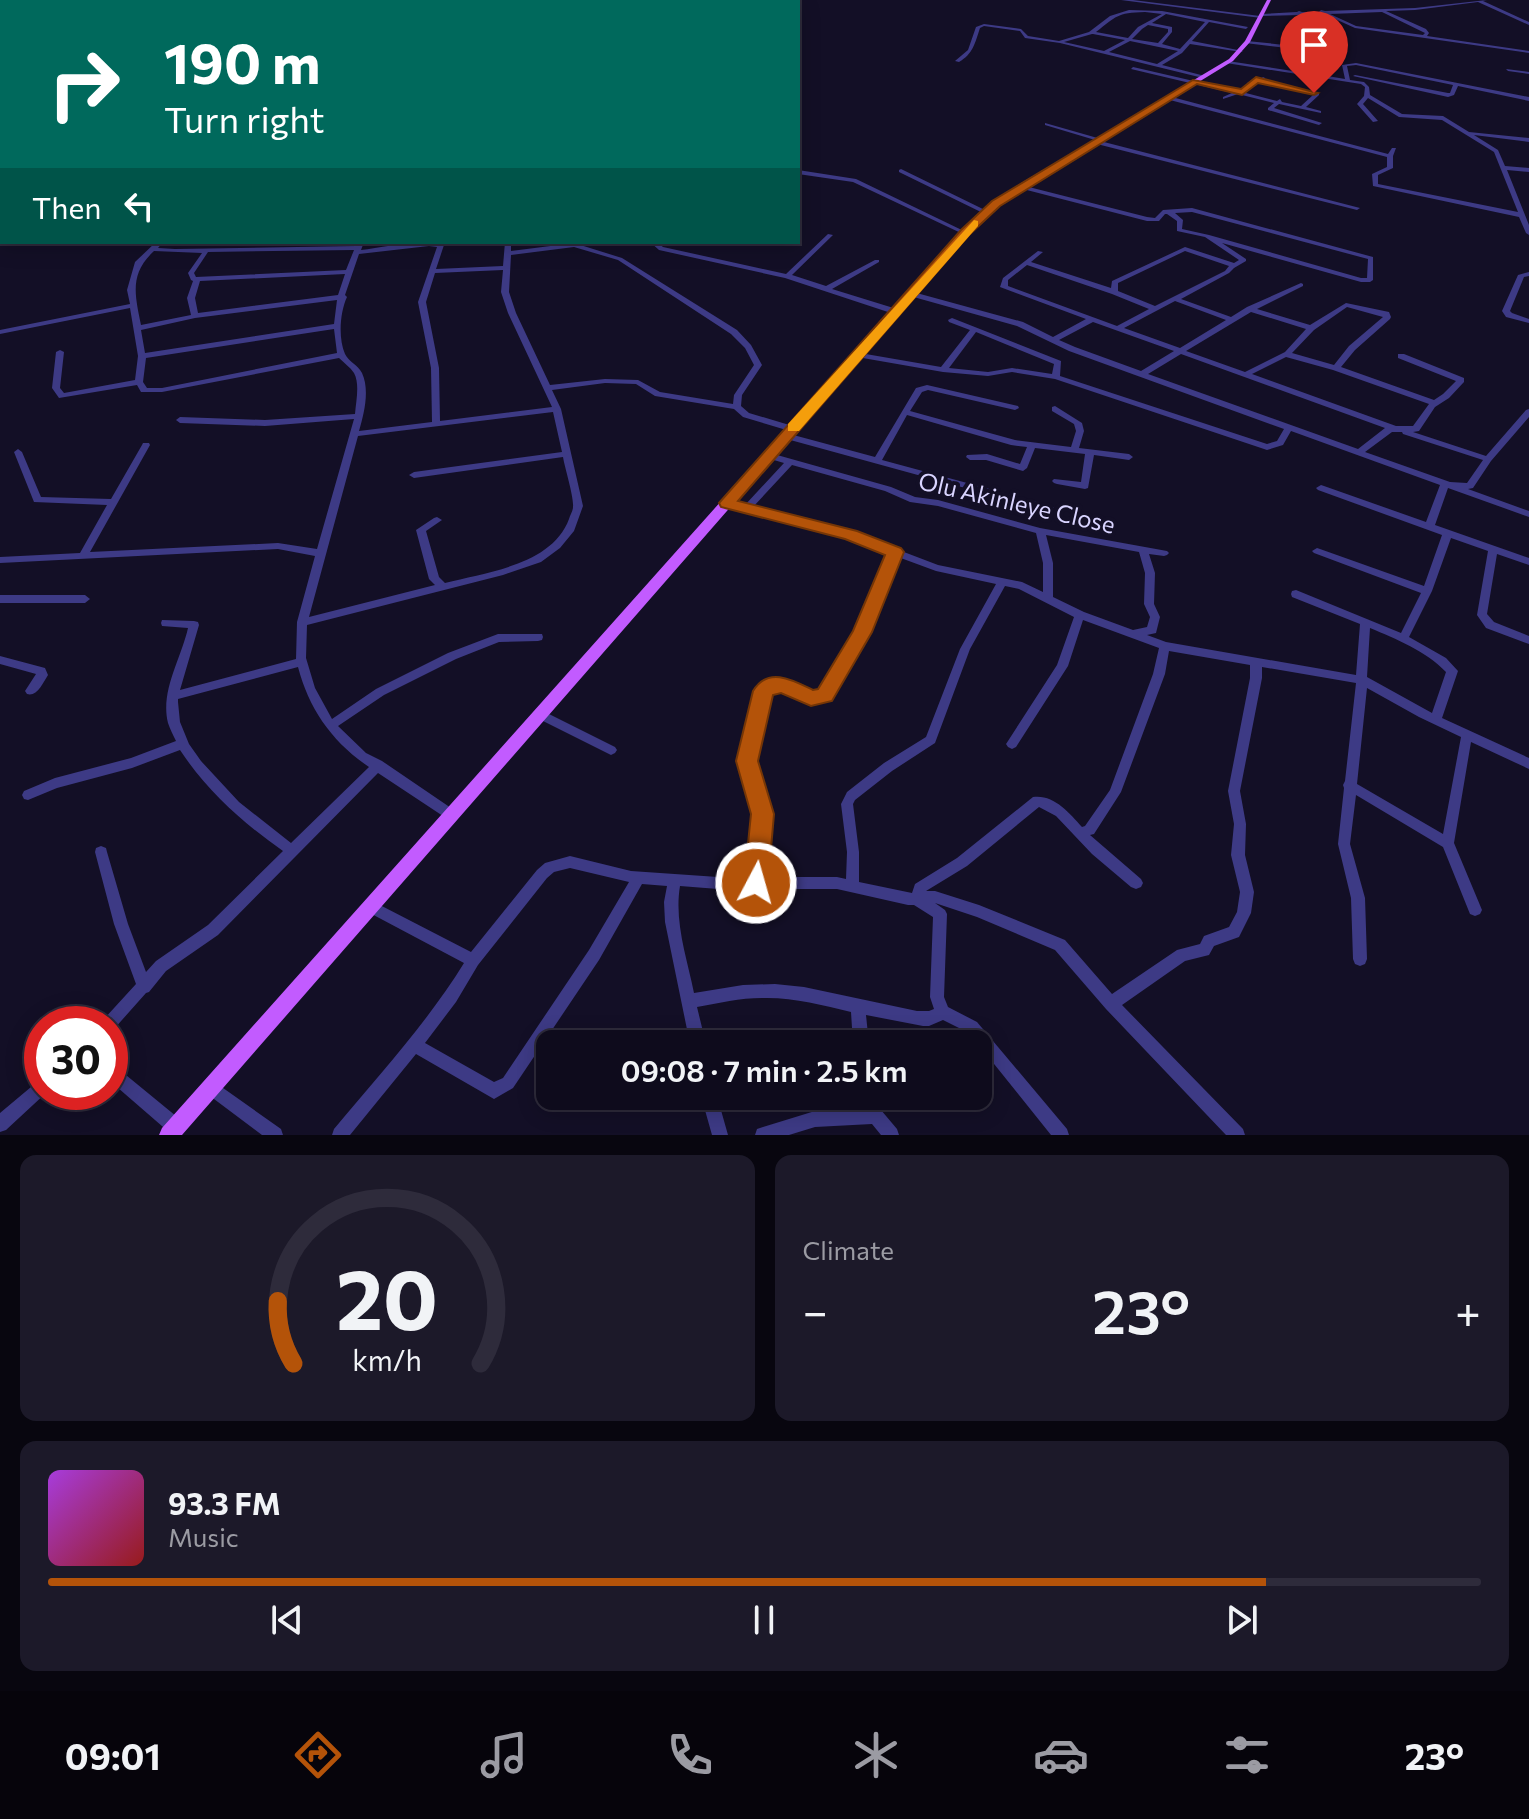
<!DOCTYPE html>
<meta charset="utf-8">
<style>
:root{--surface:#0e0b1c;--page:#1c1929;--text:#f1f3f6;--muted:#9b9ba3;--line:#2e2b3b;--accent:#b45309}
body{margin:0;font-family:Commissioner,sans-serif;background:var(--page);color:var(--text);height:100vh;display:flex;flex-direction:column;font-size:30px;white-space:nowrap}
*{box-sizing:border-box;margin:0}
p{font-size:26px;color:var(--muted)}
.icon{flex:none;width:44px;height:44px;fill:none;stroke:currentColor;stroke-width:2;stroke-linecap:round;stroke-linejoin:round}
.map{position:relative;height:1135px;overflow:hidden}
.details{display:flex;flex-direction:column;gap:20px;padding:20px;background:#08060f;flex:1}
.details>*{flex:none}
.top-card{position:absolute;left:0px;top:0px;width:800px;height:244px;box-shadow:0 4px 20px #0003,0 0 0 2px var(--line);background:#00695c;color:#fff;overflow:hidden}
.speed{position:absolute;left:24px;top:1006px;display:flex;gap:16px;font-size:40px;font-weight:700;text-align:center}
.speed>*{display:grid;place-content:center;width:104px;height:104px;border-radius:50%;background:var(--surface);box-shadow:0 4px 20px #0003,0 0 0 2px var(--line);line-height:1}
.speed .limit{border:12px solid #d22;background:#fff;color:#111}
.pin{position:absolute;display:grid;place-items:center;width:68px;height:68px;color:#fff;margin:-82px -34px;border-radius:50% 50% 50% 0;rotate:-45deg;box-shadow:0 0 8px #0007}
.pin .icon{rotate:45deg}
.me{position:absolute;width:88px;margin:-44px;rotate:6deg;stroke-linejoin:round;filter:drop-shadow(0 0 6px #0008)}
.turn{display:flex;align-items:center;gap:28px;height:168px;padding:0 32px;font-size:36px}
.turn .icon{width:104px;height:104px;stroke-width:2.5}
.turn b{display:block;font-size:56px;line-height:68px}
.then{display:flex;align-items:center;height:76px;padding:0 32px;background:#0003;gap:16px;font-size:30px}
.big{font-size:60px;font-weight:600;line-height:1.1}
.details .card{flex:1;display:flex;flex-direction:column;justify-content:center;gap:12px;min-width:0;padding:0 28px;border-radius:16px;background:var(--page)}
.details .dial{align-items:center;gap:0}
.dial svg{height:208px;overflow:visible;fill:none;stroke:var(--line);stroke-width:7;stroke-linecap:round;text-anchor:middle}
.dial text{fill:var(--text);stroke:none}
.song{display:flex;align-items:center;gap:24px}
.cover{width:96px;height:96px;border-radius:12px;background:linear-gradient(135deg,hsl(280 70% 55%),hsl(0 70% 35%))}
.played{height:8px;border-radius:4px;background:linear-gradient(90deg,var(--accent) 85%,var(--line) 85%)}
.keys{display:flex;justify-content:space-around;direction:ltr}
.heat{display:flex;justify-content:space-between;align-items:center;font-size:44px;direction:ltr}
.details .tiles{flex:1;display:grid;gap:20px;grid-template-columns:1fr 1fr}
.card:last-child{grid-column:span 2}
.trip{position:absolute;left:536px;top:1030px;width:456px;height:80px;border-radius:16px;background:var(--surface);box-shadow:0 4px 20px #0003,0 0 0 2px var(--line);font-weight:600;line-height:80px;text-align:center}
.tab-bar{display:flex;height:128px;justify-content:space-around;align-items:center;background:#06040b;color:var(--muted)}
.tab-bar .icon{width:56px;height:56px}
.tab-bar .current{color:var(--accent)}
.tab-bar b{font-size:36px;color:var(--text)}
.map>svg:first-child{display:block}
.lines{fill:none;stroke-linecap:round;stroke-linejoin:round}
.minor{fill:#3d3a85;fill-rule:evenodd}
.major{fill:#c25bff;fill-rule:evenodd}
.route{fill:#b45309;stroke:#753606;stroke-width:2}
.slow{fill:#f59e0b}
.labels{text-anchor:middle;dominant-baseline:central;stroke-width:8;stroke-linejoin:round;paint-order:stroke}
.street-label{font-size:24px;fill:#d9d4ff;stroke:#130f26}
</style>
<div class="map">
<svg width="1529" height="1135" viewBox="0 0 1529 1135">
<rect width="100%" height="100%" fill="#130f26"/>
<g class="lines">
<path class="minor" d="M58 0H62L63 2H59Z
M102 0H106L107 2H103Z
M137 0H141L142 2H138Z
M1121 0H1133L1260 16 1262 14 1297 12 1299 11 1302 12H1319L1321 10 1325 11 1415 8 1487 0 1483 1 1529 22V25L1478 2 1415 10 1386 11 1426 29 1429 33 1427 36 1529 51V53L1355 28 1324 14 1307 15 1321 22 1319 24 1301 15 1263 16 1261 18ZM1382 12 1425 33 1423 35 1356 26 1330 14Z
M0 4H2V6H0Z
M1129 10 1162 11 1248 27 1246 29 1209 22 1192 41 1243 51 1241 52 1190 44 1182 53 1162 65 1205 76 1203 78 1060 43 1025 38 1020 31 984 26 980 28C975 43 973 54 959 62L955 61 968 50 976 27 984 24 1021 29 1028 36 1059 41 1089 32 1110 16ZM1145 12 1162 14 1138 27 1128 38 1096 32C1117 16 1116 13 1145 12ZM1166 14 1205 22 1180 49 1162 44 1172 32V27L1152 23ZM1148 25 1168 29V32L1158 43 1132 39 1142 29ZM1092 34H1093L1125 40 1104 51 1064 42ZM1130 41 1178 51 1157 64 1109 52Z
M0 15H2V18H0Z
M1247 41 1305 47 1307 41H1311L1309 49 1302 64 1305 67 1304 72 1345 79 1342 65 1356 63 1529 97V101L1458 86 1454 95 1448 97 1353 76 1355 75 1448 93H1450L1453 85 1356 65 1347 66 1350 80 1364 82 1369 87 1370 95 1402 114 1443 116 1469 132 1529 138V142L1474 135 1498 150 1505 166 1529 168V172L1507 170 1529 225V235L1526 233 1519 217 1373 186 1372 174 1387 167V157L1166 99 1168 96 1388 154 1392 148H1396L1393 156V168L1378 175V184L1518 212 1494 152 1442 120 1399 117 1368 98 1363 104 1378 121 1373 122 1357 104 1364 96 1365 87 1361 84 1226 63 1228 61 1299 72 1301 67 1298 64 1303 50 1245 43Z
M0 45H2V48H0Z
M1133 67 1237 91 1246 87 1248 82 1258 81 1263 77 1265 78 1263 81 1319 93V95L1306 107 1321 111V113L1279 104 1274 108 1322 123 1319 125 1268 110V108L1274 103 1238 94 1223 99V97L1232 93 1131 69ZM1260 83 1313 95 1301 106 1282 102 1280 99 1277 101 1242 92 1250 89 1252 84Z
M1506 69 1529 72V74L1508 71Z
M2 90V94L0 95V91Z
M1045 123 1101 139 1100 141 1360 208 1357 210 1093 143 1092 142 1095 140 1045 125Z
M0 143H2V147H0Z
M901 169 989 212 990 213 985 214 899 172V170Z
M798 170 856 179 968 233 963 234 853 182 798 174Z
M1021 185 1147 217 1155 218 1163 210 1192 208 1373 257V280L1370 282H1361L1222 243 1246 259V261L1234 268 1229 273 1181 299 1231 317 1247 307 1301 283 1303 284V286L1257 309 1310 325 1346 303 1389 312 1391 317 1390 319 1355 350 1341 367 1434 400 1443 394 1456 381 1398 358V354H1404L1464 378V382L1449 398 1435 407 1419 431 1413 432 1486 456 1526 410 1529 409V417L1491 461 1473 488 1468 489 1529 511V517L1448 488 1435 525 1529 558V565L1497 554 1487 614 1494 622 1529 636V644L1486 628 1477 615 1488 551 1451 538 1432 591 1409 637 1446 658 1458 671 1442 718 1529 758V769L1471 742 1454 843 1482 910 1480 914 1475 916 1470 914 1443 847 1356 795 1350 844 1365 898 1367 959 1365 964 1360 966 1355 964 1353 959 1351 898 1338 844 1344 788 1343 785 1345 781 1356 683 1262 667V678L1240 791 1246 824 1245 855 1254 892 1251 913 1239 937 1214 946 1209 955 1185 961 1122 1005 1243 1129 1245 1135H1226L1106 1009 1055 950 977 917 935 903 945 910 947 914 944 997 948 1007 977 1022 1067 1129 1069 1135H1051L978 1044 967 1032 943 1020 929 1026H923L866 1015 869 1044H853L851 1012C822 1005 792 997 762 998 740 998 719 1003 697 1007L706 1044H690L665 922 664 902 667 886 642 884 599 960 513 1088 494 1099 416 1054 350 1135H332L334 1129C379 1075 427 1023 464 963L366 911 364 907 366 903 371 901 376 903 471 952 537 870 545 863 570 856 631 871 718 877H750L757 814 741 767 758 691C780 666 797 695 821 692L858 631 889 554 848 537 724 505 722 503 724 501 727 500 745 505 784 463 767 458 766 456 767 454 770 453 891 487 915 497 938 500 1040 528 1167 551 1169 553 1167 555 1164 556 1149 554 1155 573 1154 604 1160 617 1156 633 1147 635 1166 642 1356 675 1360 624 1292 597 1291 594 1292 591 1296 590 1401 633 1421 593 1314 553 1312 551 1317 548 1320 549 1424 586 1442 535 1318 490 1316 488 1321 485 1324 486 1426 522 1440 485 1291 431 1283 445 1267 450 1055 379 1012 372 988 376 943 372 857 357 856 355 860 353 941 367 970 330 949 322 948 320 952 318 1061 361 1060 376 1267 444 1277 441 1284 429 1069 351 1017 326 910 296V292H913L1023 322 1053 337 1086 319 1000 287 1003 278 1038 251 1043 252 1031 262 1111 288 1112 281 1185 247 1234 263 1239 260 1205 237 1177 231V221L1167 214H1165L1159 221H1147L1019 188 1018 187ZM1192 212 1368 259 1367 278H1361L1209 235 1182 229 1183 220 1175 213ZM1185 251 1229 266 1225 271 1155 306 1118 291V283ZM1027 265 1112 294 1149 309 1117 326 1008 286V280ZM1175 301 1226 320 1180 348 1124 328ZM1347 307 1383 317 1349 346 1334 365 1292 353 1314 330ZM1251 312 1306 329 1285 352 1245 372 1186 351ZM1093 322 1174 351 1141 371 1075 347 1059 340ZM976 332 1054 364 1052 374 1012 368 988 372 949 368ZM1181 354 1385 428 1358 449 1148 374ZM1286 357 1333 370 1429 404 1413 426H1396L1252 374ZM1392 432H1402L1403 434 1483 460 1467 483 1450 482 1365 452ZM792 465 885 491 910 502 938 506 1036 533 1043 563V592L1022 582 938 565 854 533 753 507ZM1046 535 1139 552 1145 573 1144 604 1150 617 1147 627 1133 630 1084 612 1053 597V563ZM898 557 936 571 996 584 960 649 926 737 884 763 847 792 841 804 847 852 846 879 837 877H763L769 814 753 767 769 693 778 689C799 695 807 705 829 698L868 632ZM1005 586 1019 589 1074 617 1057 665 1008 741 1006 744 1008 747 1012 749 1016 747 1068 666 1083 620 1159 648 1153 674 1110 790 1085 826 1082 827C1069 812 1053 794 1033 797L957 858 915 884 912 893 859 882V852L853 804 855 800 892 771 935 743 970 649ZM1370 628C1396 639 1426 651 1446 672L1432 713 1367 677ZM1169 651 1250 665V678L1228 791 1234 824 1231 855 1240 892 1237 912 1229 927 1204 936 1200 944 1177 950 1112 994 1065 940 979 905 935 891H926L967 866 1039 807 1056 816 1092 854 1131 887 1136 889 1141 887 1143 883 1141 879 1090 835 1094 834 1121 792 1165 674ZM1367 688 1419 717 1461 737 1443 834 1357 784ZM570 868 629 882 589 950 503 1078 494 1082 425 1043 456 1002 478 965 547 878 554 872ZM680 886 718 889H837L908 905H914L933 917 930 997 934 1009 929 1011H917L804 987 775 984 743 985 694 993C687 958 674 922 680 886Z
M828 234 833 235 792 275 826 286 875 260H879V262L832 289 900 310V314H894L785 278 659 250 650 242H657L663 247 786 274Z
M156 242H163L158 248 175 249 356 246 358 242H364L361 250C383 247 426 238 444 245L436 269 503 266 505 242H511V251L574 243 622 258 737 330 751 345 762 365 742 395 741 406 749 413 796 427 797 429 793 432 743 417 734 409 655 396 636 384 605 383 552 390 561 409 583 506 574 531 560 548 541 562 503 575 307 625 306 658 315 688 332 719 376 689 448 653 498 634H542L543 637 542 640 538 641 499 642 456 659 384 695 338 726 366 753 382 761 454 810 456 814 454 818 450 819 446 818 378 773 218 935 166 971 149 992 146 993 114 1029 110 1031V1024H102L104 1019 136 984 114 924 95 852 96 848 101 846 106 848 107 852 128 924 146 972 156 961 208 925 283 851C243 823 207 791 180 750L132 768 57 788 28 800 24 799 22 795 24 791 55 778 131 758 176 741C173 735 170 729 168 723 160 691 181 659 188 628L162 626 161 623 162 620 194 621 198 622 199 625 180 690 296 659 297 622 315 556 278 549 0 563V557L80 553 107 505 34 502 14 452 18 449 22 452 41 497 111 499 142 445 143 443H149L150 445 90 552 278 543 317 549 354 419 265 426 180 423 176 420 180 417 265 420 355 414C356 401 360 384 354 373 350 367 344 363 339 358L162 392H141L137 385 59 398 52 388 56 352 60 350 64 352 60 388 64 393 135 380 138 356 130 308 0 334V330L130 304 127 290 135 262ZM429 246 437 247 418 302 431 368 432 422 359 431C364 414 370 390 362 373 358 365 349 362 345 354 338 338 340 312 347 297L345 295 359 254ZM574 247 618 260 731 334 745 348 754 365 734 395 733 404 660 392 638 380 605 379 550 385 516 313 509 292 511 255ZM354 250 346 270 196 277 194 273 208 252ZM154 251 202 253 188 273 191 280 193 281 187 298 191 315 141 325C135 295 129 274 154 251ZM503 270 501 292 508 313 552 407 440 421 439 368 426 302 435 273ZM345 274 338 295 198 313 195 298 200 281ZM337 300 334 324 145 353 141 330 195 318ZM334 329 337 353 162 388H147L143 382 146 358ZM553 412 562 452 414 472 409 475 414 478 563 457C565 469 574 497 573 507 573 511 570 515 569 519 552 565 487 572 445 583L439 577 426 531 442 520 437 517 434 518 416 530 429 579 435 585 309 617 358 436ZM298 667C309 709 332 742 369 767L291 843 239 802 201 761 189 744 180 722 178 702V699Z
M1529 272V276L1524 277 1510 311 1512 313 1529 319V323L1506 317 1502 311 1518 275Z
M927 385 1018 406 1019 408 1015 410 928 390 922 392 910 411 1015 440 1071 447 1076 431 1074 424 1052 411V407L1055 406 1082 423 1084 431 1079 448 1129 454 1133 457 1129 460 1094 455 1088 488 1085 489 1057 484 1054 483 1052 481 1054 479 1081 482 1085 454 1035 448 1027 468 1023 471 986 460H970L966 457 967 455 987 454 1020 464 1027 447 1011 445 907 415 882 460 1052 506 1054 508 1049 511 783 438 782 436 786 433 875 457 916 388Z
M0 595H85L90 599 85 603H0Z
M0 656 45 668 48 675C43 683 37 697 27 694L25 691 36 674 0 664Z
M539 709 615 747 617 750 615 753 611 755 535 717 533 714 535 711Z
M110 1063 115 1066 182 1121 184 1127 182 1133 176 1135 170 1133 110 1081Z
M42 1079V1092H47L6 1130 0 1132V1113L37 1082Z
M211 1080 216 1083 281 1129 283 1135H262L206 1093 203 1088 206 1083Z
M701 1096H717L728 1135H712Z
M858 1096H874L881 1110 897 1129 899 1135H881L872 1124 815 1127 789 1135H755L757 1129 763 1127 815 1111 864 1109Z"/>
<path class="major" d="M1267 0H1271L1250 42 1233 61 1024 189 991 212 968 235 182 1135H159L162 1128 962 231 985 208 1018 185 1229 59 1245 41Z"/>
</g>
<path class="route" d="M1256 77 1318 93 1314 95 1258 83 1242 95 1197 84 1000 206 969 235 738 501 857 531 901 548 904 552 872 632 832 701 811 706 781 693 773 695 758 761 774 814 768 883 765 891 756 894 748 891 744 883 751 814 736 761 753 691C768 666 793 680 813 690L818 689 853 631 885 555 845 539 721 507 719 503 961 230 992 201 1193 80 1241 89Z"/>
<path class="slow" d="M974 220 978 221V226L799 431H788V424Z"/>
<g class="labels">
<g class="street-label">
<text transform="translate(1017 502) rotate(13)">Olu Akinleye Close</text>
</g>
</g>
</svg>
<div class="speed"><div class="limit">30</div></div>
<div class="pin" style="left:1314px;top:93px;background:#d93025"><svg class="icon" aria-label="arrive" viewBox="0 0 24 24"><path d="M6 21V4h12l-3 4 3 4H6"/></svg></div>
<svg class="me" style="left:756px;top:883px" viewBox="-20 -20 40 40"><circle r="17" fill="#b45309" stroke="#fff" stroke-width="3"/><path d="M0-11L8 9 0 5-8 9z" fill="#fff"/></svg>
<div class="trip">09:08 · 7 min · 2.5 km</div>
<div class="top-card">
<div class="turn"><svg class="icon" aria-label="right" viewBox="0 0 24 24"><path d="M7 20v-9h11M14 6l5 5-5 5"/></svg><div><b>190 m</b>Turn right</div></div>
<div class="then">Then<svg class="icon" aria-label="left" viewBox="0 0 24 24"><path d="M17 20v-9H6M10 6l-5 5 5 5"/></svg></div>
</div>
</div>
<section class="details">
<div class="tiles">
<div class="card dial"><svg viewBox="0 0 100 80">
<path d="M14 69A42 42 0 1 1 86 69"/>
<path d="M14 69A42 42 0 0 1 8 45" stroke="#b45309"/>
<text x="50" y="56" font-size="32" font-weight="700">20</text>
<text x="50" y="72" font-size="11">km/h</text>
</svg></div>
<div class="card"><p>Climate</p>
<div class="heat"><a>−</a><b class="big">23°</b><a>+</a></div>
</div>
<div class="card">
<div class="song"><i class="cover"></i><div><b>93.3 FM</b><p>Music</p></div></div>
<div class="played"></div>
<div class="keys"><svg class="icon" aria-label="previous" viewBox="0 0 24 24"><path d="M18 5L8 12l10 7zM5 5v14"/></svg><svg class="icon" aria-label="pause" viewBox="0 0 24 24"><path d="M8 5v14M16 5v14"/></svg><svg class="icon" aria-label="next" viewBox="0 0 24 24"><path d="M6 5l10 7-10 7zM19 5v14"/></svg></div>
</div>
</div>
</section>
<nav class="tab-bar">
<b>09:01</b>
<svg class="icon current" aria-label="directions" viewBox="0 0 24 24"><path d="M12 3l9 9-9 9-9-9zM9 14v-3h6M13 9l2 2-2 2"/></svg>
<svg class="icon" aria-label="music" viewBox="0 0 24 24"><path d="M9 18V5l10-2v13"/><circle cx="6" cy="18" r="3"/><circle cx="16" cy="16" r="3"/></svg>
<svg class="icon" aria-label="phone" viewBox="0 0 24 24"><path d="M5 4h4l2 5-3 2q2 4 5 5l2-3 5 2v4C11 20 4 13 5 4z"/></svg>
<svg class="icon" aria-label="climate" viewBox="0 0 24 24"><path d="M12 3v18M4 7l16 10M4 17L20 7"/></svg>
<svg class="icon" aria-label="car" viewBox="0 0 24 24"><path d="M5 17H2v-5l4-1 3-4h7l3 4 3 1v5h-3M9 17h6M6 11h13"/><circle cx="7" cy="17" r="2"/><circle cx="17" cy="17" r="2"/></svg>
<svg class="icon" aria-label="filters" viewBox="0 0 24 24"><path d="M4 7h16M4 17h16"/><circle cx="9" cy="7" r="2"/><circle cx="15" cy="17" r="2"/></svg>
<b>23°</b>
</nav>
